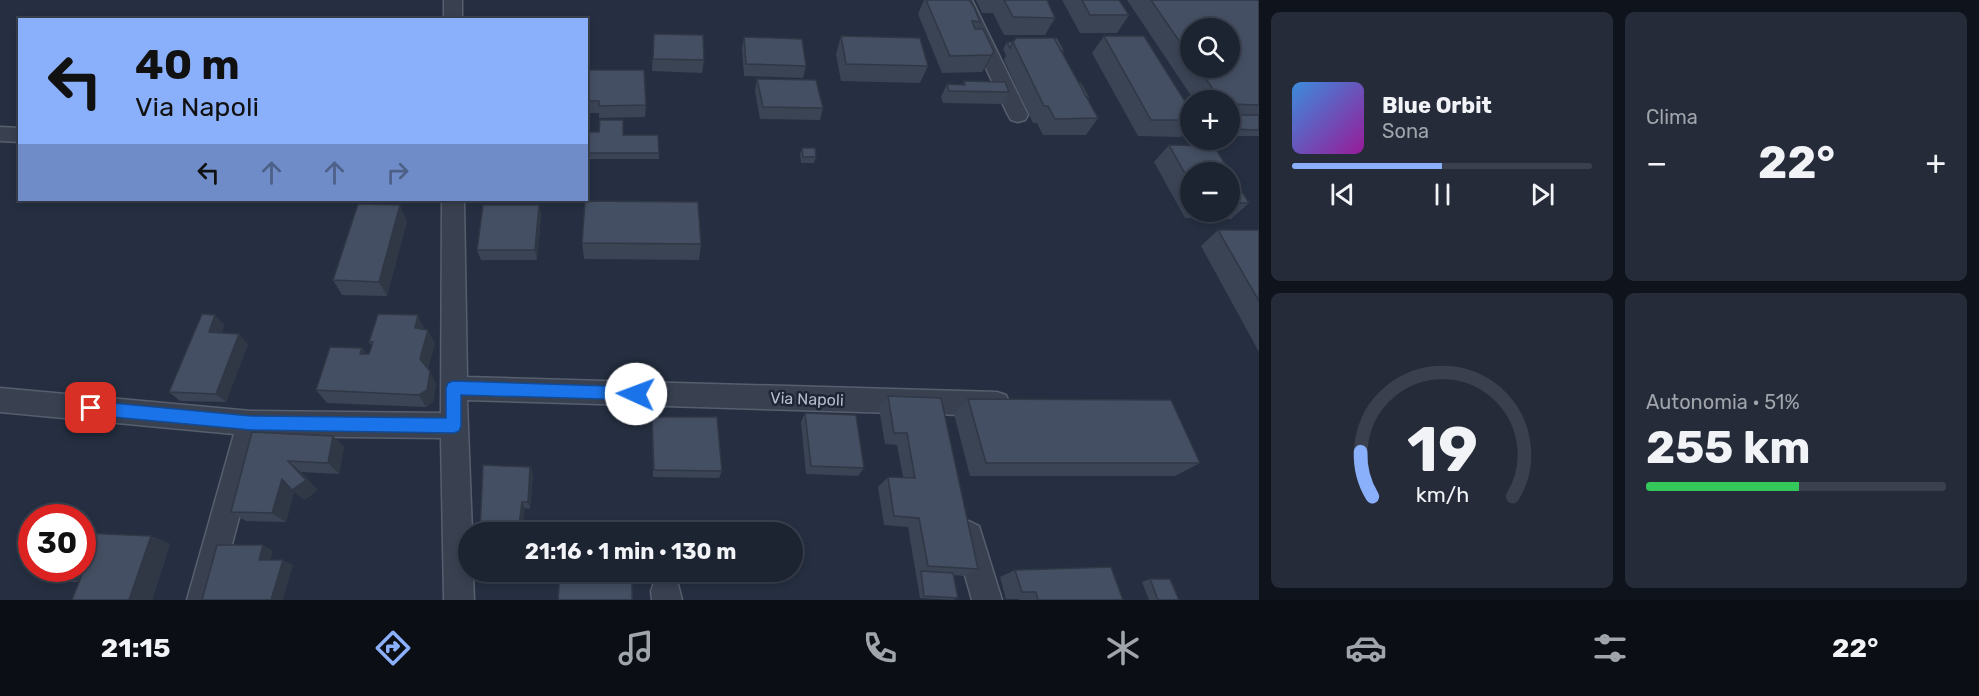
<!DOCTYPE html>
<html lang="it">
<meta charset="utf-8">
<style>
:root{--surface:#1c2331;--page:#252b39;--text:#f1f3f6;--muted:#a0a4ab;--line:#3a404d;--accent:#8bb0fb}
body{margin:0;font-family:Rubik,sans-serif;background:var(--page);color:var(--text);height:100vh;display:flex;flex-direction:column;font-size:22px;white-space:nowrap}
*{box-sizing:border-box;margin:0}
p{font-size:20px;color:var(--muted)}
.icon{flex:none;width:33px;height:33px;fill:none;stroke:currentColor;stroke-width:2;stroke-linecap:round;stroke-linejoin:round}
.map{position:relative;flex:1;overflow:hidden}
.panel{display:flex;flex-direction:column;gap:12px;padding:12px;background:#0f131b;width:720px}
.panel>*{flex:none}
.banner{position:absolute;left:18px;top:18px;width:570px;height:183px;border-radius:0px;box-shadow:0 3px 9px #0003,0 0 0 2px var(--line);background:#8bb0fb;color:#111;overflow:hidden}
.fabs{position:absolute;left:1180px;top:18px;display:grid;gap:12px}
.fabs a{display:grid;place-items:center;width:60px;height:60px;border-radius:50%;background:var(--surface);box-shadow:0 3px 9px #0003,0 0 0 2px var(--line);font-size:30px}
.speed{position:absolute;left:18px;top:504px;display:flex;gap:12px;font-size:30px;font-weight:700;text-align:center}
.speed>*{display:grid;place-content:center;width:78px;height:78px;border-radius:50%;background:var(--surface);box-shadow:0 3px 9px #0003,0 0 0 2px var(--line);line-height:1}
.speed .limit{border:9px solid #d22;background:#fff;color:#111}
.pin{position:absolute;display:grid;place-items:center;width:51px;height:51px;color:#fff;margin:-26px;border-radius:12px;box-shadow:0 3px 9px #0006}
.me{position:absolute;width:66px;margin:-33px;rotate:272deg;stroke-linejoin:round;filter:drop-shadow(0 0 4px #0008)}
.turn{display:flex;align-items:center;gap:21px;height:126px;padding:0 18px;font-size:27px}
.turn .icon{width:78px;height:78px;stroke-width:2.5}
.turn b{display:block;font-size:42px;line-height:51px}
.lanes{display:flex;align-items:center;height:57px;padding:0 18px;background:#0003;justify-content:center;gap:30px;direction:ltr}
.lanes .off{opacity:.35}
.big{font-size:45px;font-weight:700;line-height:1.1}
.panel .card{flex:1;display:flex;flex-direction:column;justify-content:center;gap:9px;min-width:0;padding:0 21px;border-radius:9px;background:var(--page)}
.panel .dial{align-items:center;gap:0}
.dial svg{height:156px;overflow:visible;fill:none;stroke:var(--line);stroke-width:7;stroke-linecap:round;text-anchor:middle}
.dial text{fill:var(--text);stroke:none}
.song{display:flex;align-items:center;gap:18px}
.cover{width:72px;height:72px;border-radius:9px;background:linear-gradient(135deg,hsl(210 70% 55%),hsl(300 70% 35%))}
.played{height:6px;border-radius:3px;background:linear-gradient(90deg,var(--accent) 50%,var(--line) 50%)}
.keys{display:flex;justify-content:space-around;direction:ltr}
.heat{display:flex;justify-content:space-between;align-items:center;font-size:33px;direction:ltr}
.charge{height:9px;border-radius:4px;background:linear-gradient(90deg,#34c759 51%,var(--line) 0)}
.panel .tiles{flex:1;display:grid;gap:12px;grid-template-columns:repeat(2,1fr)}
.trip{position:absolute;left:458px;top:522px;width:345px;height:60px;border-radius:30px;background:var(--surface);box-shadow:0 3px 9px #0003,0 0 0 2px var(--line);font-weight:700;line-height:60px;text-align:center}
.tabs{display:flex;height:96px;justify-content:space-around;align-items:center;background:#0b0e14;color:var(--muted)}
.tabs .icon{width:42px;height:42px}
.tabs .on{color:var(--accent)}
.tabs b{font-size:27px;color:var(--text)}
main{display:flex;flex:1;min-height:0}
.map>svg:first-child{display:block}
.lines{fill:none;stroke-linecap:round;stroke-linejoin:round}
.minor-casing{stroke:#575f6e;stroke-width:3}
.minor{fill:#394151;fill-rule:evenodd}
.wall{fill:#3a4455;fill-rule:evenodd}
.shaded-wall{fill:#303745}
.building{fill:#444f63;stroke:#303745;stroke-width:1.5}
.route{fill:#1a73e8;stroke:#114b97;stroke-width:1.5}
.labels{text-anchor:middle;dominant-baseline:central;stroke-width:5;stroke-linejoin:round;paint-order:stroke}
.street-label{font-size:16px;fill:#b6bdcb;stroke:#1e2636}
</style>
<main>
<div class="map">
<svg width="1259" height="600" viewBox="0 0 1259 600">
<rect width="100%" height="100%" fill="#252f41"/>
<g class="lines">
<defs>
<path id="minor" d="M444 0H462V20H444Z
M954 0H972L1028 115 1025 120 1018 122 1011 120 1008 115Z
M0 127 20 128V142L0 141Z
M442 200H464L467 377 997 392 1006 395 1010 404 1006 413 997 416 467 400 472 532H468V572H473L474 600H444L441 438 261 436 217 600H187L234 434 0 412V388L251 411 441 413Z
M969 521 979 526 1002 600H972L954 536 959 526Z
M666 576 677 580 682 600H652L651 591 655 580Z"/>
</defs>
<use href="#minor" class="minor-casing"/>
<use href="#minor" class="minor"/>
</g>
<path class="wall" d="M924 0H969L980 22 976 29 994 52 982 72 942 73 918 14Z
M976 0H1047L1055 18 1045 35H1004L993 13H982Z
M1062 0H1119L1129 15 1117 33H1080Z
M1127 0H1259V136H1230V100H1194ZM1191 28 1230 68H1191Z
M654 34 704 60 702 73 652 71Z
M841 36 928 66 920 83 841 81 836 54Z
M1104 36 1191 111V126L1181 137 1138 136 1092 53Z
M744 37 806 66 803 78 744 76 742 49Z
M1007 42H1013L1064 51 1063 53 1079 83 1089 97 1088 99 1098 118 1086 135H1043L1037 123H1033L1004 60 1006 55 1003 49Z
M586 70 646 105 645 117 599 118V113H586Z
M757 79 823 108 820 120 760 119 755 91Z
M964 81 1009 92 1002 104 943 103 941 97 947 84 963 85Z
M586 132 623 135 659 153V159H586Z
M1169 145 1214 146 1249 203 1231 219 1185 218 1154 162ZM1191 172H1230V212H1191Z
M802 148 816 157 814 163H801L800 154Z
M539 205 541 216 537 260H481L477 250Z
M407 221 387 296 342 295 333 280Z
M1218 230H1259V352L1201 246Z
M582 243 701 244 699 260 584 259Z
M215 315 224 325 222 333 248 344 226 402 180 401 169 392Z
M425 329 435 343 428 369 436 384 433 402 426 407 327 403 316 390 362 348 366 354H369L372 346 369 342Z
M888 396 978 569 964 576 954 575 958 598 953 600 920 598 908 527 884 525 878 487 888 477H903L897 445 885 444 879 408Z
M968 399 1200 463 1175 476H970L954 414Z
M805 413 864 468 858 476 806 474 801 422Z
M652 417 722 471 719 478 653 477Z
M252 432 333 436 344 447 339 474 301 472 318 490 304 500 294 492 286 522 246 521 231 512Z
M530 467 533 474 530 509 525 508 480 532Z
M82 533 151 536 170 544 152 600H72L79 582H63L40 575 82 568Z
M1015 570 1123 600H1020L1019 599H1006L1000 577Z
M1150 579 1179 600H1149L1142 582Z"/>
<path class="shaded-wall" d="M994 52 985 69 982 72 991 55Z
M400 205 407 221 387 296 379 282Z
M539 205 541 216 537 260 535 250Z
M215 315 224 325 219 342 209 332Z
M418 315 425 330 415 328Z
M428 330 435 343 427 372 420 359Z
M239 334 248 344 226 402 216 394Z
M362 348 371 362 360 354Z
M430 371 436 384 433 402 426 407 419 395Z
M333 436 344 447 339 474 328 463Z
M288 461 301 472 318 490 304 500 294 492 286 522 272 513 282 479Z
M530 467 533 474 530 509 528 502Z
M522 502 525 508 522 532H518Z
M151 536 170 544 152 600H129Z
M263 545 273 551 269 565 259 560Z
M82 553 94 557 82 583 60 575 63 568H82Z
M283 560 293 565 283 600H271Z"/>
<path class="building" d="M926 0H969L974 7 980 22 972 21 975 29H983L994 52 991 55 950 56Z
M1004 0H1047L1055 18 1013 17Z
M1082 0H1119L1129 15H1090Z
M1151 0H1258L1259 2V105L1230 104V100H1221L1198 68H1230V28H1191V58Z
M654 34 703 35 704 60 653 59Z
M841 36 920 38 928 66 846 64Z
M1104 36H1144L1191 111V120H1151Z
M744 37 802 39 806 66 746 64Z
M1016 38H1054L1098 118 1055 119 1048 106H1044L1013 42Z
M1042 38H1057L1064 51H1061L1054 38Z
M1007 42H1013L1010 48Z
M586 70H644L646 105 599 106V101H586Z
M757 79 816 80 823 108 763 107Z
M964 81 1005 82 1009 92 949 91 947 84 965 85Z
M1079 83H1081L1089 97H1086Z
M1230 115H1259V130L1230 129Z
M600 120H623V135H658L659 153H586V132H599Z
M1169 145 1214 146 1249 203H1230V172H1191V184Z
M802 148H815L816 157H803Z
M585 201 698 202 701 244 582 243Z
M358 204 400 205 379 282 333 280Z
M483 205H539L535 250H477Z
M1218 230H1259V301Z
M202 314 215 315 209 332 239 334 216 394 169 392Z
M378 314 418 315 415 328 428 330 420 359 430 371 427 390 419 395 316 390 330 347 362 348 360 354H369L373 342H369Z
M888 396 941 398 978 569 928 566 919 518 894 516 888 477 915 478 907 433H894Z
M968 399 1171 400 1200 463H986Z
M805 413 856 415 864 468 811 466Z
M652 417H717L722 471 654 470Z
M252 432 333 436 328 463 288 461 306 480 292 490 282 479 272 513 231 512Z
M483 465 530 467 528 502H522L518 532H480Z
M82 533 151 536 129 600H72L92 549H82Z
M217 545H263L259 560H283L271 600H202Z
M1111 567 1123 600H1038L1036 592H1022L1015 570Z
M42 568H63L60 575H40Z
M921 571 953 573 958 598 924 596Z
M560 572H632V600H558Z
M1150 579H1170L1179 600H1158Z"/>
<path class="route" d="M453 381 636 387 642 389 644 394 642 398 636 400 461 395V426L459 431 454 433 251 430 91 415 86 413 84 408 86 403 91 401 251 416 446 418V388L448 383Z"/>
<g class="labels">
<g class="street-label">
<text transform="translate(807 399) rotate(2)">Via Napoli</text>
</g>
</g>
</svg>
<div class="fabs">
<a><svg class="icon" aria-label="search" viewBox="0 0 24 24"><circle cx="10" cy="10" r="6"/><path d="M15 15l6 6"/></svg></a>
<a>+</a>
<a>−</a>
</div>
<div class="speed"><div class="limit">30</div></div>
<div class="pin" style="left:91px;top:408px;background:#d93025"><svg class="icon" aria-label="arrive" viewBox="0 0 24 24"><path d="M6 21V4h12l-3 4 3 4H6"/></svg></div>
<svg class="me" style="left:636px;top:394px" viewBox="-20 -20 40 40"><circle r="19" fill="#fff"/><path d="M0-13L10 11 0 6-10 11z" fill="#1a73e8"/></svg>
<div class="trip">21:16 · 1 min · 130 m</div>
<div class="banner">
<div class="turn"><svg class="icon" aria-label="left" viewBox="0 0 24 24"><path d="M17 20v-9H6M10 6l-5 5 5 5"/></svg><div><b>40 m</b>Via Napoli</div></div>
<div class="lanes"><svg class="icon" aria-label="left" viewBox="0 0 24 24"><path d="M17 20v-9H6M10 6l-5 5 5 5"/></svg><svg class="icon off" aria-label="ahead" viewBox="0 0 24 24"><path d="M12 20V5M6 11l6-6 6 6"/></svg><svg class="icon off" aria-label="ahead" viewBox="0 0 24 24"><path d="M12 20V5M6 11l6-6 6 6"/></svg><svg class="icon off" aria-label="right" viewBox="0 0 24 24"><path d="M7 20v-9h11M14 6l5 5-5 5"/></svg></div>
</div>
</div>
<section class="panel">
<div class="tiles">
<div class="card">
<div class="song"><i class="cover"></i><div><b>Blue Orbit</b><p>Sona</p></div></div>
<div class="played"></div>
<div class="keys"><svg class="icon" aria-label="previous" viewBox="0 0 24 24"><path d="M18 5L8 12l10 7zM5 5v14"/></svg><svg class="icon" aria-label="pause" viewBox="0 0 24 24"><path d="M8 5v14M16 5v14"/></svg><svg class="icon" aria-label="next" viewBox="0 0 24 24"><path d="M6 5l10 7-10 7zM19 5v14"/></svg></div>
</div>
<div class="card"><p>Clima</p>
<div class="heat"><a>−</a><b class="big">22°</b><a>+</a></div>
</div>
<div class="card dial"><svg viewBox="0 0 100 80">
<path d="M14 69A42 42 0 1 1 86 69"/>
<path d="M14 69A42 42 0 0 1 8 46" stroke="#8bb0fb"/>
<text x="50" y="56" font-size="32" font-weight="700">19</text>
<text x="50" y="72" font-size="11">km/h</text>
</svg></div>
<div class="card"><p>Autonomia · 51%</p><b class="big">255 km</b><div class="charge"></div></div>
</div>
</section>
</main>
<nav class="tabs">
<b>21:15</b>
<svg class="icon on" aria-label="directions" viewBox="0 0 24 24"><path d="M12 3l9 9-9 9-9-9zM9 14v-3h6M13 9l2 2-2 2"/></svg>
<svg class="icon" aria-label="music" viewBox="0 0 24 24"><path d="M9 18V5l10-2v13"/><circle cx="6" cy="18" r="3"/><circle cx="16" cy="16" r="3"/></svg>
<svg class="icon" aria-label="phone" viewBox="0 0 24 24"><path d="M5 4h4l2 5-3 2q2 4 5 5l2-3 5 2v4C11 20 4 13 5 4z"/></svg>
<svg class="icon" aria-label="climate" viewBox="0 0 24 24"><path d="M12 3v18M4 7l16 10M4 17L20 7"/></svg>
<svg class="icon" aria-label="car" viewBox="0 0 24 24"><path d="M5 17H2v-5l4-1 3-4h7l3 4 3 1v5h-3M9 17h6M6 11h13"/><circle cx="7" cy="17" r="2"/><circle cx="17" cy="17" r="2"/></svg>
<svg class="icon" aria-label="filters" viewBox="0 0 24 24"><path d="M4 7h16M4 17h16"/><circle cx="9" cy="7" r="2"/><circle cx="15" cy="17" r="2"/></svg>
<b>22°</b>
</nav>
